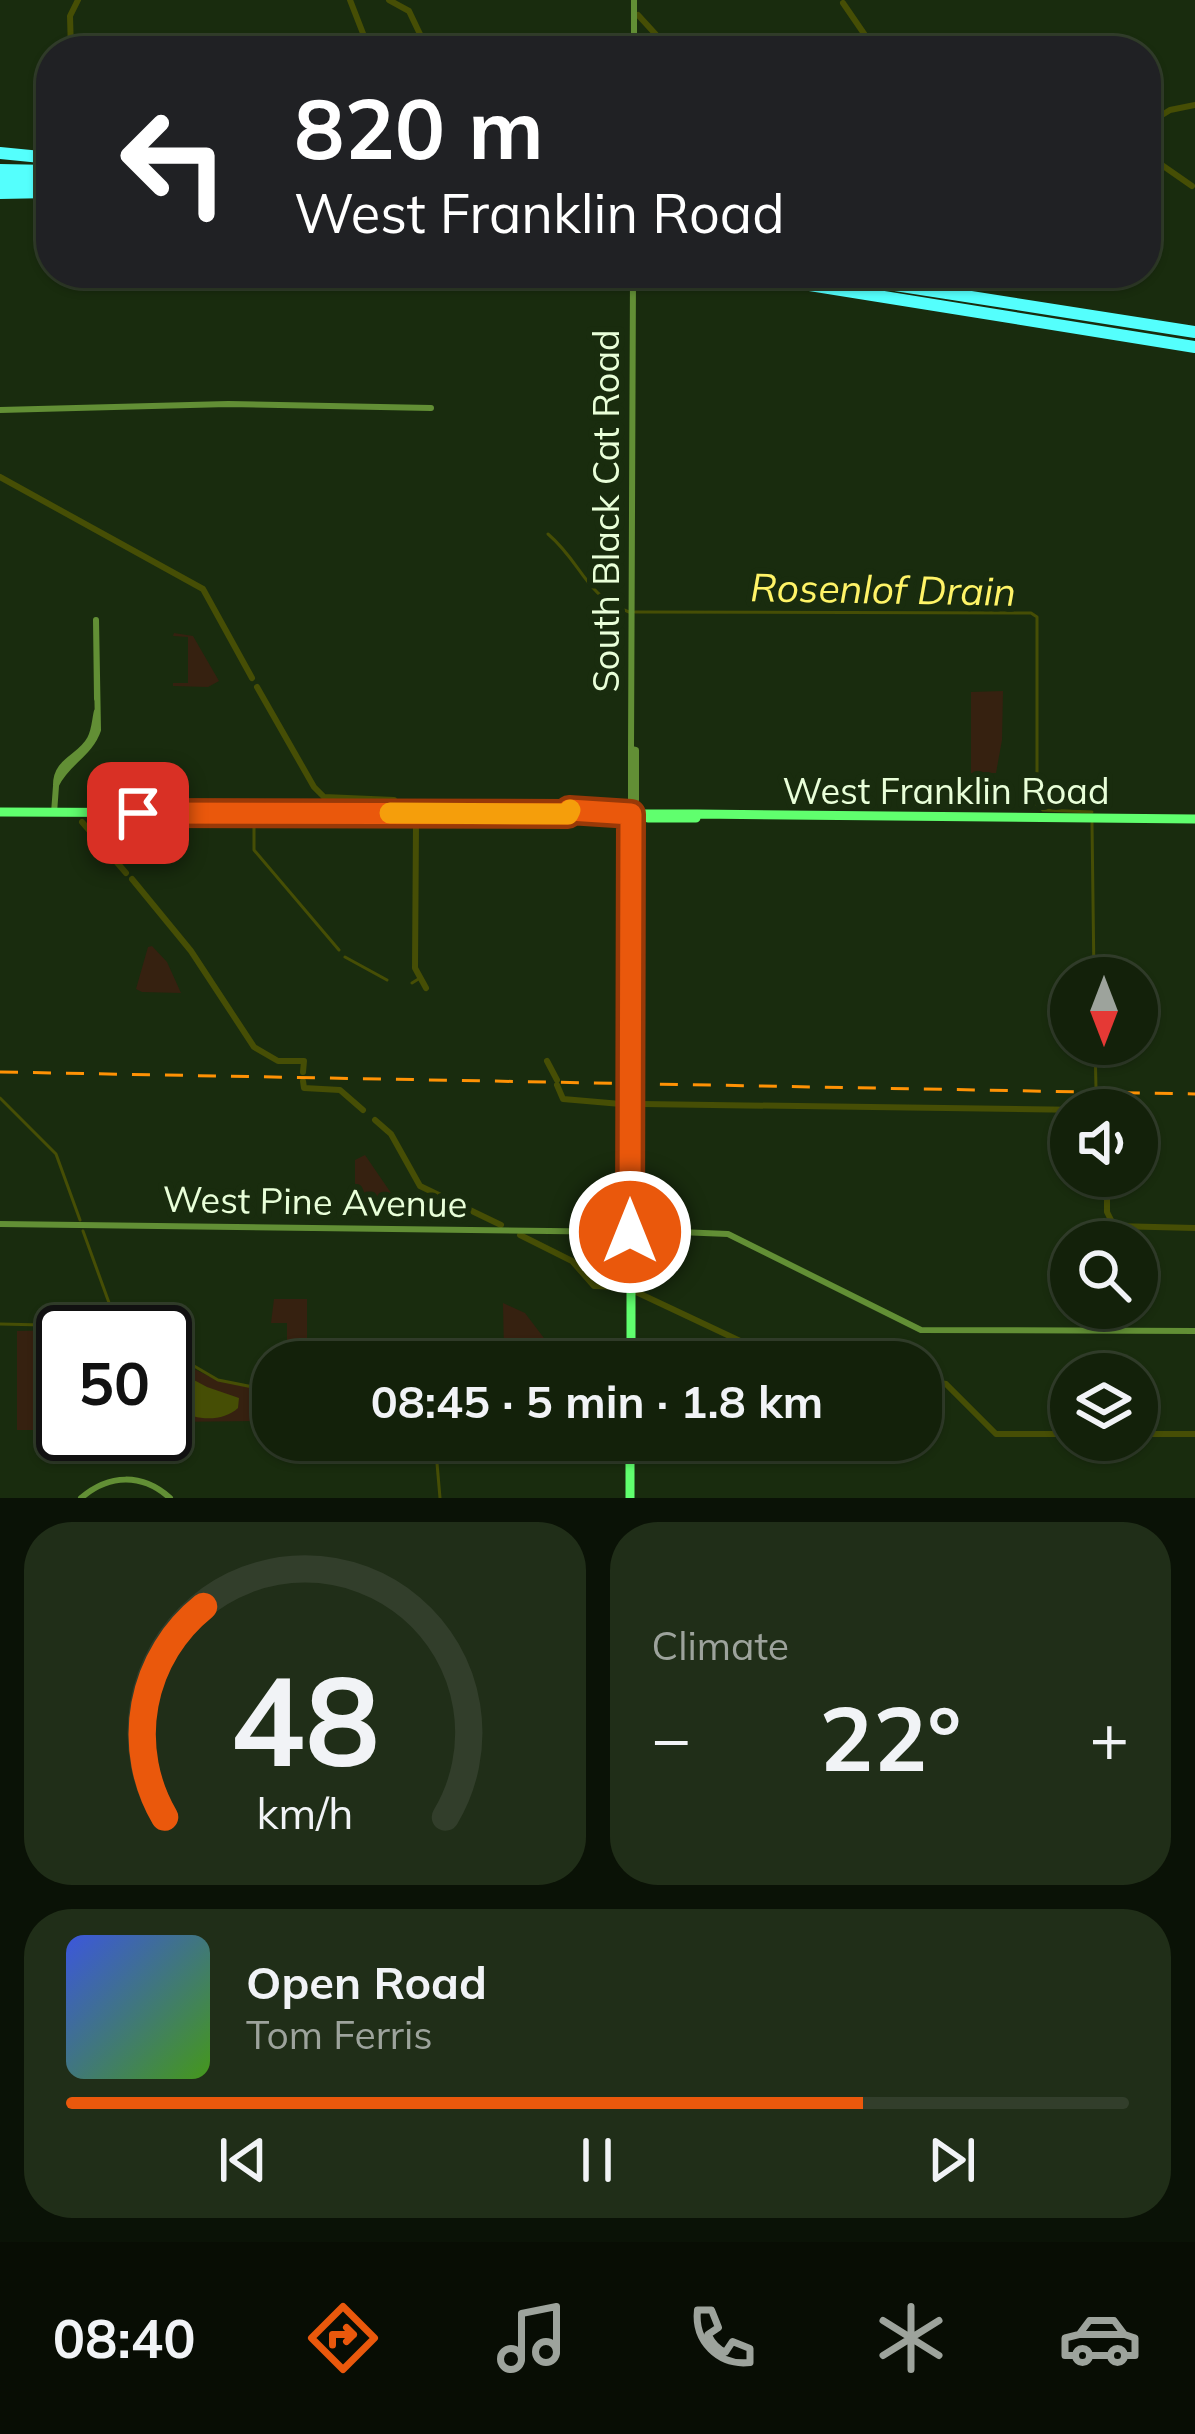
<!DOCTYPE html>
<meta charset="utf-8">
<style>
:root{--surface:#13210a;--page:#202e18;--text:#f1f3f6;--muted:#9da39c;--line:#323e2b;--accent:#ea580c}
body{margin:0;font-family:Mulish,sans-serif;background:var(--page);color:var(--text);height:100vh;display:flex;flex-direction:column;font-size:45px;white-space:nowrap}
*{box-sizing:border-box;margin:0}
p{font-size:39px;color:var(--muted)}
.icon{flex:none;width:66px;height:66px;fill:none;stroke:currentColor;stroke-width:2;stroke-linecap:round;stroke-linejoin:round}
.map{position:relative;height:1498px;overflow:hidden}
.sheet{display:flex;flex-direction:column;gap:24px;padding:24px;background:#0a1206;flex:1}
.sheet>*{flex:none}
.hud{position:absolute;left:36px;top:36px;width:1125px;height:252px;border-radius:48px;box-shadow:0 3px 9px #0004,0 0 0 3px var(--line);background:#202124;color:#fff;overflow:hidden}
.needle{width:78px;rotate:180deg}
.fabs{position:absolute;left:1050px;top:957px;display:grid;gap:24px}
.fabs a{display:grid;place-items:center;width:108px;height:108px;border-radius:50%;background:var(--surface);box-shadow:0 3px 9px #0004,0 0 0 3px var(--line);font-size:60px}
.speed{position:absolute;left:36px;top:1305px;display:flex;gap:24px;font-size:60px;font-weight:700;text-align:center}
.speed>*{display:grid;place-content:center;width:156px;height:156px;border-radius:50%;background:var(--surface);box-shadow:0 3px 9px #0004,0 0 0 3px var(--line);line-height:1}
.speed .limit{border:6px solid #111;border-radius:18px;background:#fff;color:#111}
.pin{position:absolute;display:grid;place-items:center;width:102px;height:102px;color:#fff;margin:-51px;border-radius:24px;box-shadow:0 6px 18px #0006}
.me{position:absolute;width:132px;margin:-66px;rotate:0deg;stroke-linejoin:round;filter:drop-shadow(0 0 9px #0008)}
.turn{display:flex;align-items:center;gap:42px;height:252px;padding:0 60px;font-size:54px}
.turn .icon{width:156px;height:156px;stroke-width:2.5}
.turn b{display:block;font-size:84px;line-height:102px}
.big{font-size:90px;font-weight:700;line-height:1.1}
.sheet .widget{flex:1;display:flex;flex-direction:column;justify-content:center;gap:18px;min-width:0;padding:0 42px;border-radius:48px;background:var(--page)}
.sheet .dial{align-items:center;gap:0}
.dial svg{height:312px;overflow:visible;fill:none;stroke:var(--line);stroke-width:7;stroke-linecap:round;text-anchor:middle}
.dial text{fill:var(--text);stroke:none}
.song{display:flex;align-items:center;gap:36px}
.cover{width:144px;height:144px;border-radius:18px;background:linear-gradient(135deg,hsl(230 70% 55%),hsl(100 70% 35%))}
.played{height:12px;border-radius:6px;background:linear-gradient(90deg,var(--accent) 75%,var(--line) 75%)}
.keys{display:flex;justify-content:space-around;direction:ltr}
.heat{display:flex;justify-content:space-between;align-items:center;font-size:66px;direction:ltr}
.sheet .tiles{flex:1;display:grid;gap:24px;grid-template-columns:1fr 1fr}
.widget:last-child{grid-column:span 2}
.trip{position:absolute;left:252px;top:1341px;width:690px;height:120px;border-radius:48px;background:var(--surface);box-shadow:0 3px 9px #0004,0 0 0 3px var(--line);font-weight:700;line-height:120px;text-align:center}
.menu{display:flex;height:192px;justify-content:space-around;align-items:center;background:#080d04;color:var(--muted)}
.menu .icon{width:84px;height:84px}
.menu .active{color:var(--accent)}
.menu b{font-size:54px;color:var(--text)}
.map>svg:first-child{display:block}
.green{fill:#362110}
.water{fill:#464e05}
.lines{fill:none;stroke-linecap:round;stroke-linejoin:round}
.stream{stroke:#464e05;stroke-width:3}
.canal{stroke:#464e05;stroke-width:6}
.minor{stroke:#628f35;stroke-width:6}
.major{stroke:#60ff6e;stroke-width:9}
.highway{stroke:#54fffd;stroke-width:12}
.rail{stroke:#ff9205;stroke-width:3;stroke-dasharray:18 15;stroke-linecap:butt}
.route-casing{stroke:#983908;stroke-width:30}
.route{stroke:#ea580c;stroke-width:21}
.slow{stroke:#f59e0b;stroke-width:21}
.labels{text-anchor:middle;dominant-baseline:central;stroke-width:12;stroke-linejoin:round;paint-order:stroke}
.street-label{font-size:36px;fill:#e9ffd9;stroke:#192c0e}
.water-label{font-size:39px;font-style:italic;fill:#fff467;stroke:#192c0e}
</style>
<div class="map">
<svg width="1195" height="1498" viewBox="0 0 1195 1498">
<rect width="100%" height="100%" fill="#192c0e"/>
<path class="green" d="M174 633 193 636 219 681 208 687 173 686V683H188V637L173 636Z
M1003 691 1002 740 996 773H971V692Z
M152 946 167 962 181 993 142 992 136 989 148 947Z
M365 1155 391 1193 390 1196 355 1197V1160Z
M274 1299H307V1362H287V1323H271Z
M503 1303 525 1313 556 1354H504Z
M109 1329 115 1332H63V1430H17V1331Z
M165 1355 219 1381 273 1391 268 1421 168 1422V1452L136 1434H165Z
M86 1434H117V1456H86Z"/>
<path class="water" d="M179 1372 207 1387 239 1398 238 1408C217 1428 168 1418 165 1387Z"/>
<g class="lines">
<path class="stream" d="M548 534C583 564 583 594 629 612
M635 612 1031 613 1037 617V805L1043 810 1092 812
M1092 823 1094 978
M254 824V850L339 950
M345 957 387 980
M412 983 420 978
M1095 1044 1096 1088
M1096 1097V1110
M0 1098 56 1154 80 1220
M83 1231 112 1311 138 1332
M0 1324 130 1327
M165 1349 218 1380 273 1391
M435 1440 440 1498"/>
<path class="canal" d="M350 0 364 36V51
M389 0 409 11 428 51
M843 3 867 38
M638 15 660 39
M71 51 70 16 78 0
M860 51 859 44 867 38 886 51
M1146 125 1170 110 1195 105
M1146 154 1192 186
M0 477 203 589 252 678
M257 687 314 787 324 797 394 800
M82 822 126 873
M416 824 415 968 426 988
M132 879 191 951 254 1047 278 1061H304L303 1072
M547 1061 557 1080
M303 1081 304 1088 340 1090 363 1110
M557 1085 563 1099 621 1104
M642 1104 1086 1110
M375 1120 391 1134 420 1186 501 1225
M1107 1176V1212L1114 1226 1195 1228
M520 1235 572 1261 594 1286 624 1287
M634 1291 755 1348 822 1362
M921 1380 946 1384 996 1434H1071
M1137 1434H1195"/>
<path class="minor" d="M634 51V0
M0 410 228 404 431 408
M97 699 96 620 98 730C90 754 66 763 56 785 56 760 80 758 90 739 95 730 95 718 97 711
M631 749 633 273
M54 813 56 786
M631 814V749L636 750V800L631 803
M0 1224 630 1232
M630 1230 728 1234 921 1330 1195 1331
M81 1498C109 1474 142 1473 170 1498"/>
<path class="major" d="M0 812 560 814 617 818 623 814 617 810H569L567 814
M626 814H697L696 818H648L643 814
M697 814 1195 819
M631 1362V814
M630 1498V1440"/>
<path class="highway" d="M0 153 51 158
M0 170 51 171
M0 181 51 182
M0 193 51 192
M735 273 1195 347
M818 273 1195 332"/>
<path class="rail" d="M0 1072 1195 1094"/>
</g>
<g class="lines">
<defs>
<path id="route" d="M138 813 568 814 569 810 631 814 630 1232"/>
</defs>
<use href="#route" class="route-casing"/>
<use href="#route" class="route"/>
<path class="slow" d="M390 813 568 814 570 810"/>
</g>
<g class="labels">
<g class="street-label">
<text transform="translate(605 511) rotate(-90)">South Black Cat Road</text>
<text x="946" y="790">West Franklin Road</text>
<text transform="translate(315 1201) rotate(1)">West Pine Avenue</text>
</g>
<g class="water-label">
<text transform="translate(883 589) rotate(1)">Rosenlof Drain</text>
</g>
</g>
</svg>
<div class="fabs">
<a><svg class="needle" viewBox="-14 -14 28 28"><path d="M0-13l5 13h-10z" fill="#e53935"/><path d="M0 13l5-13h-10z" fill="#9da39c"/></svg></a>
<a><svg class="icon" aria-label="sound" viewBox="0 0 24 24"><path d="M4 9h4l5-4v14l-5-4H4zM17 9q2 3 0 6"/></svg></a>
<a><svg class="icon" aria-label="search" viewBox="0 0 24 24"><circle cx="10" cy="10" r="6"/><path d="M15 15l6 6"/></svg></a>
<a><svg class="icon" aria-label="layers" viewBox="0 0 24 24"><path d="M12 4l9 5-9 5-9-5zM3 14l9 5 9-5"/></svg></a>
</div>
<div class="speed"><div class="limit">50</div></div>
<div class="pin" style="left:138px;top:813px;background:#d93025"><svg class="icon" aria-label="arrive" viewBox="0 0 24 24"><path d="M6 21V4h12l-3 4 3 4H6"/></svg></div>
<svg class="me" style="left:630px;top:1232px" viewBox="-20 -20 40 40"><circle r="17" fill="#ea580c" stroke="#fff" stroke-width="3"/><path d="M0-11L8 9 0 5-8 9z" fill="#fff"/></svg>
<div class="trip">08:45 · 5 min · 1.8 km</div>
<div class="hud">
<div class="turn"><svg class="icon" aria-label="left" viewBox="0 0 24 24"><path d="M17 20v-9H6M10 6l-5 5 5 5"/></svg><div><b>820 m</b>West Franklin Road</div></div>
</div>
</div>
<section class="sheet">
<div class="tiles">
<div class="widget dial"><svg viewBox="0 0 100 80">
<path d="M14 69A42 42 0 1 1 86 69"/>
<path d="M14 69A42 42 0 0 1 24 15" stroke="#ea580c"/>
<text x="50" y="56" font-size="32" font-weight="700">48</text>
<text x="50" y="72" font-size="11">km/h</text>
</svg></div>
<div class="widget"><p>Climate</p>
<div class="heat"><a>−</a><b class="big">22°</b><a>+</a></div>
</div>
<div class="widget">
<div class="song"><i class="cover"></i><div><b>Open Road</b><p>Tom Ferris</p></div></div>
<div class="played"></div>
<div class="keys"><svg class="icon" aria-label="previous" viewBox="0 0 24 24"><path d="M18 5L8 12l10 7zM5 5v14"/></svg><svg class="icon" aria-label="pause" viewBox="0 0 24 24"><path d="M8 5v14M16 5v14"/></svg><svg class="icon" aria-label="next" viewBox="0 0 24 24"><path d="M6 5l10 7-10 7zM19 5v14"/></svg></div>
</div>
</div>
</section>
<nav class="menu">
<b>08:40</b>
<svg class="icon active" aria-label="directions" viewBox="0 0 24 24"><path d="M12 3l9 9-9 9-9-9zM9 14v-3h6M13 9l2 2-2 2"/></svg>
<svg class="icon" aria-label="music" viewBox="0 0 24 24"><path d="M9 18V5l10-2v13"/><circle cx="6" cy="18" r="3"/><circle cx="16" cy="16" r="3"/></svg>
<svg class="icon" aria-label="phone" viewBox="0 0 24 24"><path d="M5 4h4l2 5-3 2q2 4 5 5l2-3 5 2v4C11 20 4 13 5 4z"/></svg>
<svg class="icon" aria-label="climate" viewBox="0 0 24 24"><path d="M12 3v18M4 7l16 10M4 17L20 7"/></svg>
<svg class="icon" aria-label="car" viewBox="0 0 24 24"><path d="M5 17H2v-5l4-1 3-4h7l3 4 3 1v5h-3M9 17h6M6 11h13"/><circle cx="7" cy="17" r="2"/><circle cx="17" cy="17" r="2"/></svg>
</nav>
